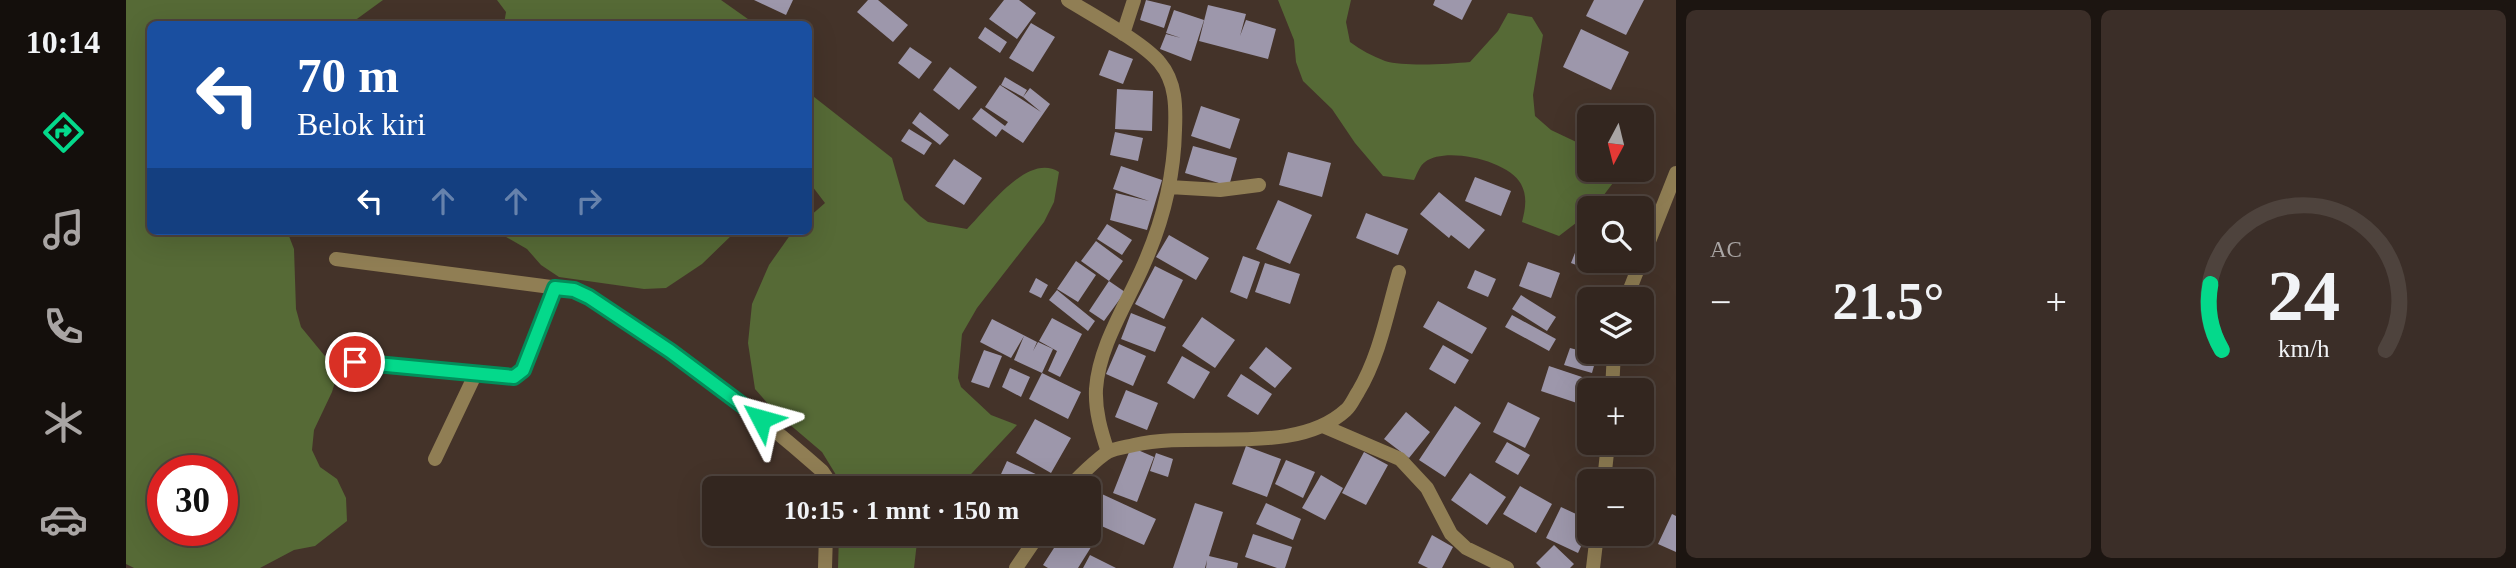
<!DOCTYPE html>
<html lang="id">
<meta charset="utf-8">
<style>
:root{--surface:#33261f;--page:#3b2e28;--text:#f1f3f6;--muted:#a9a5a4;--line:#4e433d;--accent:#04d98b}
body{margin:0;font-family:Georgia,serif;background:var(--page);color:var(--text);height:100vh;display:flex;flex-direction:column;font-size:26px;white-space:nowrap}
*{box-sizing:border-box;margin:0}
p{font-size:23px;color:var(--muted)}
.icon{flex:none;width:38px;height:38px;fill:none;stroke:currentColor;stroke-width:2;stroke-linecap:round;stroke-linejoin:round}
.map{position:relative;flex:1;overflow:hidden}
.panel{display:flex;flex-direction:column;gap:10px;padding:10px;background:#1c1511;width:840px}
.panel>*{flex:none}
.guide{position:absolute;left:21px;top:21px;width:665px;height:214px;border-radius:10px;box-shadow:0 7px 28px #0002,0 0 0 2px var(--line);background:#1a4fa0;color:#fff;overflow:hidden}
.needle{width:46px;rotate:187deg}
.controls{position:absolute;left:1451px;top:105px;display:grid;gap:14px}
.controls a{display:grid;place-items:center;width:77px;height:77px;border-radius:10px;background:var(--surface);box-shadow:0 7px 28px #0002,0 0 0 2px var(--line);font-size:35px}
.speed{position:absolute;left:21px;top:455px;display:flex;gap:14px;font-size:35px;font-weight:700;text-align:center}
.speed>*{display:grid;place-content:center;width:91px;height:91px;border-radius:50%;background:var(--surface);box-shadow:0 7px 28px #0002,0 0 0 2px var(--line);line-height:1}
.speed .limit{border:10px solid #d22;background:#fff;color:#111}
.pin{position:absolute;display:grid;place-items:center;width:60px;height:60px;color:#fff;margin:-30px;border:4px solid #fff;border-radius:50%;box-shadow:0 2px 7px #0007}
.me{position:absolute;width:77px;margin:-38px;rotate:309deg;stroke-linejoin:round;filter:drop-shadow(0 0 5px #0008)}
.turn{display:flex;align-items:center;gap:24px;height:147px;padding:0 35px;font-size:32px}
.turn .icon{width:91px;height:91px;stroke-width:2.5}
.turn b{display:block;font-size:49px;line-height:60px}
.lanes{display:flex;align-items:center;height:66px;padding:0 35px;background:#0003;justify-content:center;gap:35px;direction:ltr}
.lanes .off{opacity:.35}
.big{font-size:52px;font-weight:800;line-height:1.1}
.panel .tile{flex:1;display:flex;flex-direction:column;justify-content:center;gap:10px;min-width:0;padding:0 24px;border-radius:10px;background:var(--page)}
.panel .dial{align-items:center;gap:0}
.dial svg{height:182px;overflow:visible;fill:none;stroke:var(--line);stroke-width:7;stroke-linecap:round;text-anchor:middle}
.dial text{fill:var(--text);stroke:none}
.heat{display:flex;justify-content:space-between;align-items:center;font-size:38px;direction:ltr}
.panel .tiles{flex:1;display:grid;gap:10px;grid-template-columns:repeat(2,1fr)}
.trip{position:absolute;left:576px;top:476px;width:399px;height:70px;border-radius:10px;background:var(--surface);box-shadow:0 7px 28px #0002,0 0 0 2px var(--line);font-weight:800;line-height:70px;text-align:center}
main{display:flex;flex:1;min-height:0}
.tabs{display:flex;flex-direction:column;width:126px;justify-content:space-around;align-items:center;background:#140f0c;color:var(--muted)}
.tabs .icon{width:49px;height:49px}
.tabs .selected{color:var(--accent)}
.tabs b{font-size:32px;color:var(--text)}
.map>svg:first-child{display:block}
.forest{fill:#566a36;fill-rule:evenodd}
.building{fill:#9d97ab}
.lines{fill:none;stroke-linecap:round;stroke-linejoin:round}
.minor{stroke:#907e54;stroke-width:14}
.route-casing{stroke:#038d5a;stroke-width:18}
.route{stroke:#04d98b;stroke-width:12}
</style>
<main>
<nav class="tabs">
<b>10:14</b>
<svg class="icon selected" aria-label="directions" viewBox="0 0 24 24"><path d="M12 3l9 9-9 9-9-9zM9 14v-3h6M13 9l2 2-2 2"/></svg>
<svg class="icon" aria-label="music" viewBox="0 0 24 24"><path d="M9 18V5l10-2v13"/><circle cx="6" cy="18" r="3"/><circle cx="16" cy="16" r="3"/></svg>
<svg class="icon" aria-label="phone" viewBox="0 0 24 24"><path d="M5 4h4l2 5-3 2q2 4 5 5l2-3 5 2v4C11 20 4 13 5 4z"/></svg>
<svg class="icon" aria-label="climate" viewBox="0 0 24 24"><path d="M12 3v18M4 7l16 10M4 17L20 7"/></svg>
<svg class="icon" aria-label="car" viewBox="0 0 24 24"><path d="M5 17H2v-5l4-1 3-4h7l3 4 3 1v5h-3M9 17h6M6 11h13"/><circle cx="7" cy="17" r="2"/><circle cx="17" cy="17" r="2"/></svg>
</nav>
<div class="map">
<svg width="1550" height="568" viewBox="0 0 1550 568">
<rect width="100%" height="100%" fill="#443329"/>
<path class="forest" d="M0 0H257L224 24H24V231H161L168 249 170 309 175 327 212 372 206 392 188 430 186 450 194 467 211 479 220 498 221 521 189 546 168 550 134 568H8L0 564ZM37 471H96V530H37Z
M371 0H595L629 24H378L380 12Z
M1152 0H1225L1220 22 1224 42C1235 50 1246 56 1259 61 1279 67 1323 64 1344 62L1372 31 1382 13 1406 17 1417 35 1407 95 1409 116 1425 130 1463 148V170H1488L1490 179 1468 208H1463V213L1433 236 1396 222C1399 210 1402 197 1395 184 1383 161 1320 146 1299 162 1294 165 1291 174 1288 180L1257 176 1229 143 1206 109 1177 81 1170 62 1168 40Z
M683 93 766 158 778 200 794 216 802 222 841 229C862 208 902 152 933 172L928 202 918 222 851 308 836 334 832 378 835 387 865 415 891 425 832 488H715V483L696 452 649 412 629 389 622 343 626 304 643 265 667 231H682L683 217 699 203 683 182Z
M370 231H608V233L576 264 540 288 518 289 433 277 415 265 401 249Z
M713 534H796L791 542 788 568H712Z"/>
<path class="building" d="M628 0H667L660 15Z
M742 0H752L782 25 767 42 731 12Z
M878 0H893L910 13 891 39 863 19Z
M1020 0 1045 6 1038 28 1014 20Z
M1309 0H1346L1336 20 1307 5Z
M1468 0H1518L1500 35 1460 16Z
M1082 5 1120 14 1114 36 1120 20 1150 29 1142 59 1073 41Z
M1048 10 1078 20 1065 61 1034 49 1040 34 1055 38 1040 33Z
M905 23 929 37 907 72 883 58Z
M859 27 881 42 874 53 852 38Z
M1455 29 1503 52 1485 90 1437 67Z
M784 47 806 62 793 79 772 63Z
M983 50 1007 59 997 84 973 75Z
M824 67 851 87 833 110 807 90Z
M879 77 901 90 897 97 904 88 924 104 897 143 876 129 870 137 846 119 855 108 879 126 882 122 859 107 874 85 915 112 897 97 875 85Z
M991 89 1027 91 1026 131 989 129Z
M1075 106 1114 119 1104 149 1065 136Z
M794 112 823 135 814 145 786 123Z
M783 129 806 143 798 155 775 141Z
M989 132 1017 138 1012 161 984 155Z
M1067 146 1111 158 1103 186 1059 173Z
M1162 152 1205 163 1196 197 1153 185Z
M828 159 856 178 838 205 809 186Z
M995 166 1036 180 1021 230 984 220 990 193 1023 201 987 189Z
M1349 177 1385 191 1375 216 1339 201Z
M1313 192 1359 230 1343 249 1325 235 1323 238 1294 214Z
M1152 200 1186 215 1164 264 1130 249Z
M1240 213 1282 229 1272 255 1230 238Z
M981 224 1006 240 996 255 971 239Z
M1458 230 1463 232V261H1476L1471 273 1445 263Z
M1043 235 1083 258 1070 280 1030 257Z
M970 241 997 261 983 281 955 261Z
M1117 256 1134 262 1121 299 1104 292Z
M950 261 970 275 952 302 931 289Z
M1402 262 1434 273 1425 298 1393 286Z
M1139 263 1174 274 1164 304 1129 292Z
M1029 266 1057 280 1038 319 1009 304Z
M1349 270 1370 279 1362 297 1341 288Z
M910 278 922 285 915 298 903 292Z
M983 281 999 292 978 321 963 311Z
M931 290 969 321 962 331 923 300Z
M1395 295 1430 317 1421 331 1386 309Z
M1312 301 1361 328 1346 354 1297 327Z
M1005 313 1040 327 1029 352 995 339Z
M1386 315 1430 339 1423 351 1379 327Z
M1076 317 1109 340 1089 368 1056 346Z
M926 318 956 334 934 377 922 371 931 351 913 341Z
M866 319 911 342 907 351 912 342 927 349 916 373 888 360 898 336 885 358 854 342Z
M993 344 1020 356 1007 386 980 374Z
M1317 345 1343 360 1329 384 1303 369Z
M1140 347 1166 368 1149 388 1123 368Z
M1444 348 1471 355 1466 373 1438 365Z
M858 350 876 356 863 388 845 382Z
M1056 356 1084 372 1068 399 1041 383Z
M1423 366 1468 381 1465 390H1463L1460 406 1415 391Z
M884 368 904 377 895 397 876 387Z
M916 373 955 392 942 419 903 399Z
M1115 374 1146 394 1132 415 1101 396Z
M1000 390 1032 403 1021 430 989 417Z
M1382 402 1414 418 1399 448 1367 432Z
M1329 406 1355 423 1319 477 1293 460Z
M1280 412 1304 432 1283 458 1258 439Z
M909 419 945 438 925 473 890 453Z
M1381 442 1404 455 1392 475 1369 462Z
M1120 446 1155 459 1141 497 1106 484Z
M1005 447 1028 457 1011 502 987 493Z
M1238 452 1262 465 1240 505 1216 493Z
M1030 453 1047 459 1042 477 1024 471Z
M1160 460 1189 472 1177 498 1149 484Z
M881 461 914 476 908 488H877L870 485Z
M1344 473 1380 497 1361 525 1325 500Z
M1195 475 1217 488 1199 520 1176 508Z
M1394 486 1426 504 1410 533 1377 514Z
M965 489 1030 519 1018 545 962 520V494Z
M1069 503 1097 512 1083 556 1112 563 1111 568H1080L1081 560 1079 568H1047Z
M1140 503 1175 519 1167 540 1130 524Z
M1435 507 1463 520V529L1452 553 1420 538Z
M1546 514 1550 516V552L1532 544Z
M962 530 972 536 952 568H922L917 565 937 534H962Z
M832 534H856L849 545Z
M1127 534 1166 547 1159 568H1151L1119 557Z
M1306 535 1327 547 1316 568H1302L1292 563Z
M1428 545 1448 564 1444 568H1415L1410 563Z
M964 555 990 568H957Z"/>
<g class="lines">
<path class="minor" d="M942 0C966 15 1018 43 1034 63 1050 82 1050 107 1049 130 1048 177 1037 221 1018 264 1001 304 973 345 970 389 969 411 975 431 982 452
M997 34 1008 0
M1043 187 1094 190 1133 185
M210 259 448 290C473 301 494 318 517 333 580 374 639 421 696 471L702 480 704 488
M1516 259 1550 173
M1500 299 1515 261
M229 362 388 377 397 370 429 288
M1486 390 1488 352
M1197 426 1274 459 1301 488 1325 534 1340 548 1381 568
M309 459 349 375
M1478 481 1482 443
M943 488C949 480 973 457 982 452 989 448 1000 447 1008 445 1072 430 1169 457 1220 410 1225 406 1228 398 1232 392 1254 355 1261 313 1273 272
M699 568 700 534
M890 568 913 534
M1467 568 1471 534"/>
</g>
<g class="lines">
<defs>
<path id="route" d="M229 362 388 377 397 370 429 288 448 290 463 297 544 351 635 419"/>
</defs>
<use href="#route" class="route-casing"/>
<use href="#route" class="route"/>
</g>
</svg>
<div class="controls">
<a><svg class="needle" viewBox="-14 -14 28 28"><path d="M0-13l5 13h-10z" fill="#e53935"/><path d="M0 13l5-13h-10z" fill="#a9a5a4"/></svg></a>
<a><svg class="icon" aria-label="search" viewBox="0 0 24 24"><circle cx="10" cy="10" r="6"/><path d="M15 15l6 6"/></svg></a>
<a><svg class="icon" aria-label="layers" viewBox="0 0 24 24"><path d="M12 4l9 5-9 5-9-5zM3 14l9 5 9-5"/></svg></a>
<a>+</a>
<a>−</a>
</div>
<div class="speed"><div class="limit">30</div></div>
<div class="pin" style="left:229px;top:362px;background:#d93025"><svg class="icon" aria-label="arrive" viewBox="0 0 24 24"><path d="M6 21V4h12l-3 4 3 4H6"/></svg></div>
<svg class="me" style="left:635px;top:419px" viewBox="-20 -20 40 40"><path d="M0-17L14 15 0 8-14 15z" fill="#04d98b" stroke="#fff" stroke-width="4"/></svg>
<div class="trip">10:15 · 1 mnt · 150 m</div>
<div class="guide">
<div class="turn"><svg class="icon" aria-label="left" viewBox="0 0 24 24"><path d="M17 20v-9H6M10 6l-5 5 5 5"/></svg><div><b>70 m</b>Belok kiri</div></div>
<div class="lanes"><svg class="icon" aria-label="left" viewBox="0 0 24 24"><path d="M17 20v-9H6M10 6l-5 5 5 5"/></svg><svg class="icon off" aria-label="ahead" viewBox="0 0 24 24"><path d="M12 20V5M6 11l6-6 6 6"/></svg><svg class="icon off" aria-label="ahead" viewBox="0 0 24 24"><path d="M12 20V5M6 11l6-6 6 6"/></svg><svg class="icon off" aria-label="right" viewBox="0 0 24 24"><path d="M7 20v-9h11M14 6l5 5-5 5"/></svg></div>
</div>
</div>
<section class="panel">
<div class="tiles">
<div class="tile"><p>AC</p>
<div class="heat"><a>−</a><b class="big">21.5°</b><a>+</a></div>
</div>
<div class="tile dial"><svg viewBox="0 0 100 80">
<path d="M14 69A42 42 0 1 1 86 69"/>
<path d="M14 69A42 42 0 0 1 9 40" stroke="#04d98b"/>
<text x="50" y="56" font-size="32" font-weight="700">24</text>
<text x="50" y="72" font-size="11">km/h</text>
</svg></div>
</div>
</section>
</main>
